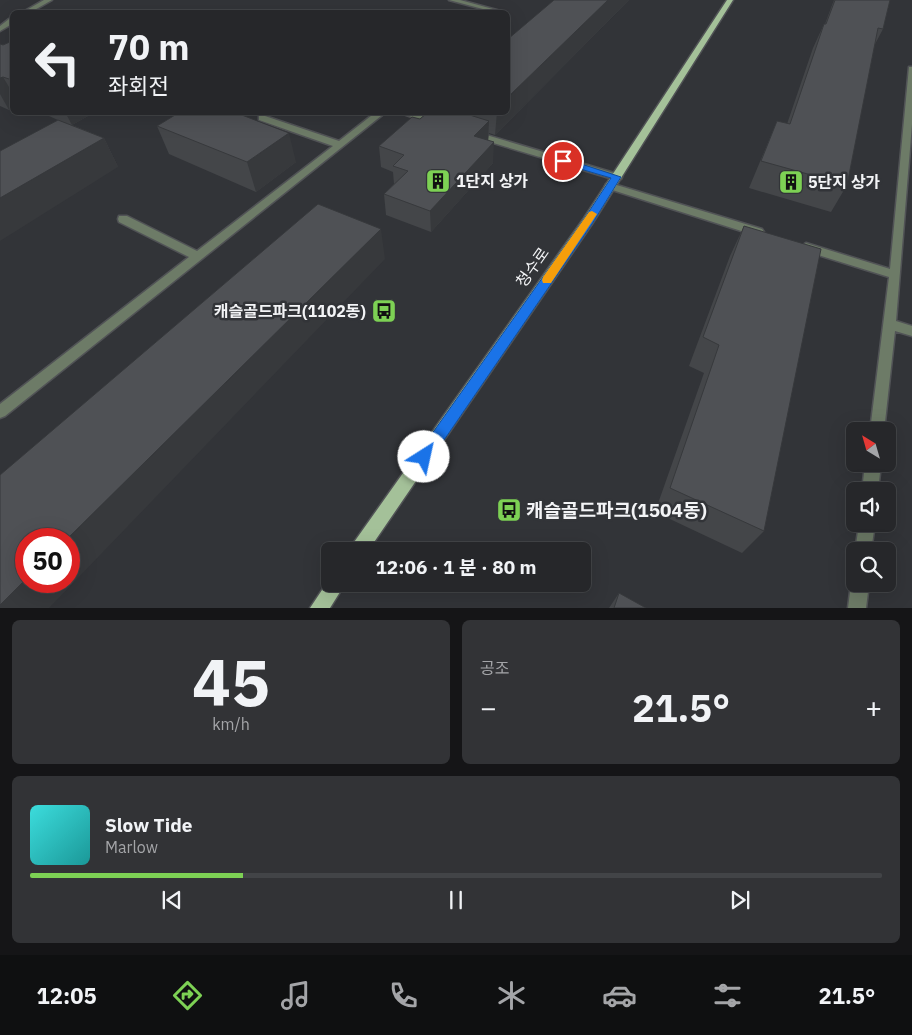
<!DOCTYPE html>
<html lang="ko">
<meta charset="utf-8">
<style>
:root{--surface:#26272a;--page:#323336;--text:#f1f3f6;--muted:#a4a5a8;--line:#424447;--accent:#7dd154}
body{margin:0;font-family:"IBM Plex Sans","Noto Sans KR",sans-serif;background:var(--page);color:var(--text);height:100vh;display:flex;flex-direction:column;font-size:19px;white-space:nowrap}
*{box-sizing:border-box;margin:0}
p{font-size:16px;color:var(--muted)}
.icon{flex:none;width:28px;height:28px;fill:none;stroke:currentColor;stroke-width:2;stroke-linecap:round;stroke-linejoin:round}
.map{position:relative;height:608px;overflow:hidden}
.drawer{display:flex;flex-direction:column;gap:12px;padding:12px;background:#151517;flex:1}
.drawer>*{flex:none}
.guide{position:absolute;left:10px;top:10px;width:500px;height:105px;border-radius:8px;box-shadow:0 5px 20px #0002,0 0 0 1px var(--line);background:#26272a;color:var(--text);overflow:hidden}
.needle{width:32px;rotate:323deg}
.buttons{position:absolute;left:846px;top:422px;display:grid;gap:10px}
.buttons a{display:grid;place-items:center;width:50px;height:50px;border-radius:8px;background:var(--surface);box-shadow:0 5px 20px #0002,0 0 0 1px var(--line);font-size:25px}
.speed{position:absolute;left:15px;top:528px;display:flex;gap:10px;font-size:25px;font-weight:700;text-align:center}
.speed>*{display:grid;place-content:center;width:65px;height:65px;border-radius:50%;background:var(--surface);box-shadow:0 5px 20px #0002,0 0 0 1px var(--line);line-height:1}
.speed .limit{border:8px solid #d22;background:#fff;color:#111}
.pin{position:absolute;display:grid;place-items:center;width:42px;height:42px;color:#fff;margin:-21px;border:2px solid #fff;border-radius:50%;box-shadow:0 1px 5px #0007}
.me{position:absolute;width:55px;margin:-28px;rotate:35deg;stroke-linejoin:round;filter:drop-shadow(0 0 4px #0008)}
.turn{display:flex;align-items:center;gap:18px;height:105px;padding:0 15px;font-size:22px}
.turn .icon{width:65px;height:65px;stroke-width:2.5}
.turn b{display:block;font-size:35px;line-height:42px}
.big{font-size:38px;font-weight:700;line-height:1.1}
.drawer .widget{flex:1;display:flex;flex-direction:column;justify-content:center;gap:8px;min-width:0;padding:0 18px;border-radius:8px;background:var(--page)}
.drawer .dial{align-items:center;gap:0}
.dial b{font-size:65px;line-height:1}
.song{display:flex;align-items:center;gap:15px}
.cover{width:60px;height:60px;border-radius:8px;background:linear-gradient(135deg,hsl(180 70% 55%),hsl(180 70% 35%))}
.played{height:5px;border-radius:2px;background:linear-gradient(90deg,var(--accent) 25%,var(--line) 25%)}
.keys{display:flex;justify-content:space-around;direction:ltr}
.heat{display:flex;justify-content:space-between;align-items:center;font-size:28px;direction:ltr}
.drawer .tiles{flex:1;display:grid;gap:12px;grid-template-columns:1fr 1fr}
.widget:last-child{grid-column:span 2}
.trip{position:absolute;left:321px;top:542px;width:270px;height:50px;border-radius:8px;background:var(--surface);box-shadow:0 5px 20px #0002,0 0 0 1px var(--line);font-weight:700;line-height:50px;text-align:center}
.tab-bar{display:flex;height:80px;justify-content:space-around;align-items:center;background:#0f1011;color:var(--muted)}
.tab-bar .icon{width:35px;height:35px}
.tab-bar .active{color:var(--accent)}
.tab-bar b{font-size:22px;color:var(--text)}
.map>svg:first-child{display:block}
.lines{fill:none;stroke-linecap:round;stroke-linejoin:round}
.minor-casing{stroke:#515356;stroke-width:3}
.major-casing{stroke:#515356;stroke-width:3}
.minor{fill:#6d7b67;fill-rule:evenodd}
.major{fill:#a4c199;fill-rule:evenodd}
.wall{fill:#444649}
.shaded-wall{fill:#37393c}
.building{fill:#4f5155;stroke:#37393c}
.route{fill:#1a73e8;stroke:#114b97}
.slow{fill:#f59e0b}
.labels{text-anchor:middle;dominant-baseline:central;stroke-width:5;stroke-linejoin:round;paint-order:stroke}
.poi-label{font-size:16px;font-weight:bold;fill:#f3f4f6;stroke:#323438;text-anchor:start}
.street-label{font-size:16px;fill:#f3f4f6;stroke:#323438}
.near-poi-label{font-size:19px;font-weight:bold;fill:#f3f4f6;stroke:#323438;text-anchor:start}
</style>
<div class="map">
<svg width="912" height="608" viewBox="0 0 912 608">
<rect width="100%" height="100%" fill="#323438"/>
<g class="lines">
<defs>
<path id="minor" d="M44 0H52L31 12H23Z
M449 0H460L504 12H494Z
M9 19H12V24L0 31V26Z
M909 67H912V124L896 321 912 326V336L895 331 884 431H870L889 277 802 250 800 247 806 243 890 269Z
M376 112H386L5 416 0 418V404L189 257 119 222 118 219 119 216H127L197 251 333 146 259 120V116H265L339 141Z
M398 112H413L442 123 437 126Z
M473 131 621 175 622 177 621 179H613L470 136 468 134Z
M610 183 762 229 764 232 758 236 754 235 606 188 605 186 606 184Z
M865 464H881L878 491H862Z
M859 524H875L871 551 855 552Z
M855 577V584H869L866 608H848L851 584Z"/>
<path id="major" d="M727 0H733L592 224 368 551H350L352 545 584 218Z
M330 578V584H345L330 608H310Z"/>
</defs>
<use href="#minor" class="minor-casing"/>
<use href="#major" class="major-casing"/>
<use href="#minor" class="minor"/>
<use href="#major" class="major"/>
</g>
<path class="wall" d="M554 0H629L495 135 489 133 488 141 493 163 431 232 386 215 384 194 394 184 393 172 381 167 379 146 420 119 428 112H508Z
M834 0H890L883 29 874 46 847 185 831 212 749 188 777 121 787 124 813 48 824 24H825Z
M12 41V108L9 110 0 106V44L3 45Z
M40 112H95L72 125 104 138 118 167 58 120Z
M157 126 296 162 256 192 169 154Z
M744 226 764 531 742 553 655 512 704 373 689 366 730 256Z
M619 593 646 608H609Z"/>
<path class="shaded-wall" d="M608 0H629L495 135 497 112H508V97Z
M3 77 12 92V108L9 110 0 94V78Z
M65 112H95L72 125Z
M489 121 488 142 474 136Z
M289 133 296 162 256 192 247 162Z
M104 138 118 167 0 241V198Z
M494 142 493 163 431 232 430 211Z
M381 229 385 259 49 608H0V605L26 579V581H69V539H67Z"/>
<path class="building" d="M554 0H608L508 97V39Z
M835 0H890L883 29 878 28 847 185 761 161 777 121 790 124 824 24H826Z
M12 41V80L3 77 0 78V44L3 45Z
M180 112H234L289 133 247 162 157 126Z
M428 112H460L489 121 474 136 494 142 430 211 384 194 408 171 393 166 404 155 379 146 412 117 420 119Z
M58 120 104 138 0 198V151Z
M318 204 381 229 67 539H26V579L0 605V475Z
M744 226 821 249 764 531 670 488 719 345 703 337Z
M619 593 646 608H614Z"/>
<path class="route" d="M563 158 621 177 592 224 429 462 424 463 419 462 417 457 419 452 584 219 611 178 560 163V159Z"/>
<path class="slow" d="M592 211 597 214 551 283H543L542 280 543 277 589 212Z"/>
<defs>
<symbol id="building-square" viewBox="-11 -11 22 22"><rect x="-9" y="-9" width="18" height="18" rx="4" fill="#7dd154" stroke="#323438"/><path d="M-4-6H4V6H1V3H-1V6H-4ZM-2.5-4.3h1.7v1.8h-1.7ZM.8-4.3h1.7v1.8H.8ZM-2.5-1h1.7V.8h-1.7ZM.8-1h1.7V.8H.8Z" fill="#111"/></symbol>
<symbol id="bus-square" viewBox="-11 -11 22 22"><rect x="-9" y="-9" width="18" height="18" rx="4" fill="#7dd154" stroke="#323438"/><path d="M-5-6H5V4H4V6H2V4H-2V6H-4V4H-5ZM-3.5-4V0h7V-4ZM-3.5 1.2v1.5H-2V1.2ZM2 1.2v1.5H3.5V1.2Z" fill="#111"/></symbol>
</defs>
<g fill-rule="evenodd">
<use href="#building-square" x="424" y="167" width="28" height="28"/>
<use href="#building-square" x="777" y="168" width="28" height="28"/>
<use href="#bus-square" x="370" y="297" width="28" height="28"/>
<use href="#bus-square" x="495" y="496" width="28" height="28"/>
</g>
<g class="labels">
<g class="poi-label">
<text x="456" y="181">1단지 상가</text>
<text x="808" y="182">5단지 상가</text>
<text x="366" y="311" text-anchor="end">캐슬골드파크(1102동)</text>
</g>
<g class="street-label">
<text transform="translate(532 267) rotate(-55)">청수로</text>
</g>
<g class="near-poi-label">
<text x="526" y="510">캐슬골드파크(1504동)</text>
</g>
</g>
</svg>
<div class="buttons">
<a><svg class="needle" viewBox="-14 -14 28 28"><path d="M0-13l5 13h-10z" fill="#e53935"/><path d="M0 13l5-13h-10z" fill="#a4a5a8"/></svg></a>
<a><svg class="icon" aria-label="sound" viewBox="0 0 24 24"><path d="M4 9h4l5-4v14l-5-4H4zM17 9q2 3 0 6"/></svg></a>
<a><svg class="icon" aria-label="search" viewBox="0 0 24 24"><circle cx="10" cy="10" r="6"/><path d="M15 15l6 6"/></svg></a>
</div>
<div class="speed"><div class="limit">50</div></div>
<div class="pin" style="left:563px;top:161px;background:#d93025"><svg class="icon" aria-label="arrive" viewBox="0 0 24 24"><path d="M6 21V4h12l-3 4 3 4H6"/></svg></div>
<svg class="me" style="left:424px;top:457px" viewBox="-20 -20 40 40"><circle r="19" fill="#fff"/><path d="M0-13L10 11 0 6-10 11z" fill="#1a73e8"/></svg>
<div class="trip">12:06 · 1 분 · 80 m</div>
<div class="guide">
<div class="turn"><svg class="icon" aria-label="left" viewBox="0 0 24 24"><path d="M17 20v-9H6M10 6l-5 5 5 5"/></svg><div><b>70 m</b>좌회전</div></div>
</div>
</div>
<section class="drawer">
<div class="tiles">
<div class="widget dial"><b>45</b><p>km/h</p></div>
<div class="widget"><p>공조</p>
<div class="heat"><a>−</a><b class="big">21.5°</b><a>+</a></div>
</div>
<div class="widget">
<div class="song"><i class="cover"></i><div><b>Slow Tide</b><p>Marlow</p></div></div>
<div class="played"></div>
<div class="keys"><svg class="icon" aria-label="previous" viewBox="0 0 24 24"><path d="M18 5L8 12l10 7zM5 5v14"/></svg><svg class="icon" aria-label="pause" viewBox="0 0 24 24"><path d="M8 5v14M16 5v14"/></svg><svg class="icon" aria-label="next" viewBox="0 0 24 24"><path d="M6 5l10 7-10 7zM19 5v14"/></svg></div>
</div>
</div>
</section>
<nav class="tab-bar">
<b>12:05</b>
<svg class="icon active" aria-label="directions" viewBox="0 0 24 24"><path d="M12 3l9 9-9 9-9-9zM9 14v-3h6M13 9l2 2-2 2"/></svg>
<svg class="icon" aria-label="music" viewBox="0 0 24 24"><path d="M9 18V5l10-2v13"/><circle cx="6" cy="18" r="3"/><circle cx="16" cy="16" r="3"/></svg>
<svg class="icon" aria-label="phone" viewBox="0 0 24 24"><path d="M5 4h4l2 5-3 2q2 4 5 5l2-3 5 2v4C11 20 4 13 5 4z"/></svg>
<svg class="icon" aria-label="climate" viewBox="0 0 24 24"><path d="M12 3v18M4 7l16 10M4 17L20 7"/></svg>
<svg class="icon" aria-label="car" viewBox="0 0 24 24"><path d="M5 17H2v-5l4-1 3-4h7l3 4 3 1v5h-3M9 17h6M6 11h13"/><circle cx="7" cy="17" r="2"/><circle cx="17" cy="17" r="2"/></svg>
<svg class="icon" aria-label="filters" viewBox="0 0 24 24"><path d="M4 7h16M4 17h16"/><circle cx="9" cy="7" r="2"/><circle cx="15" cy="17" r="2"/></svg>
<b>21.5°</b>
</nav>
